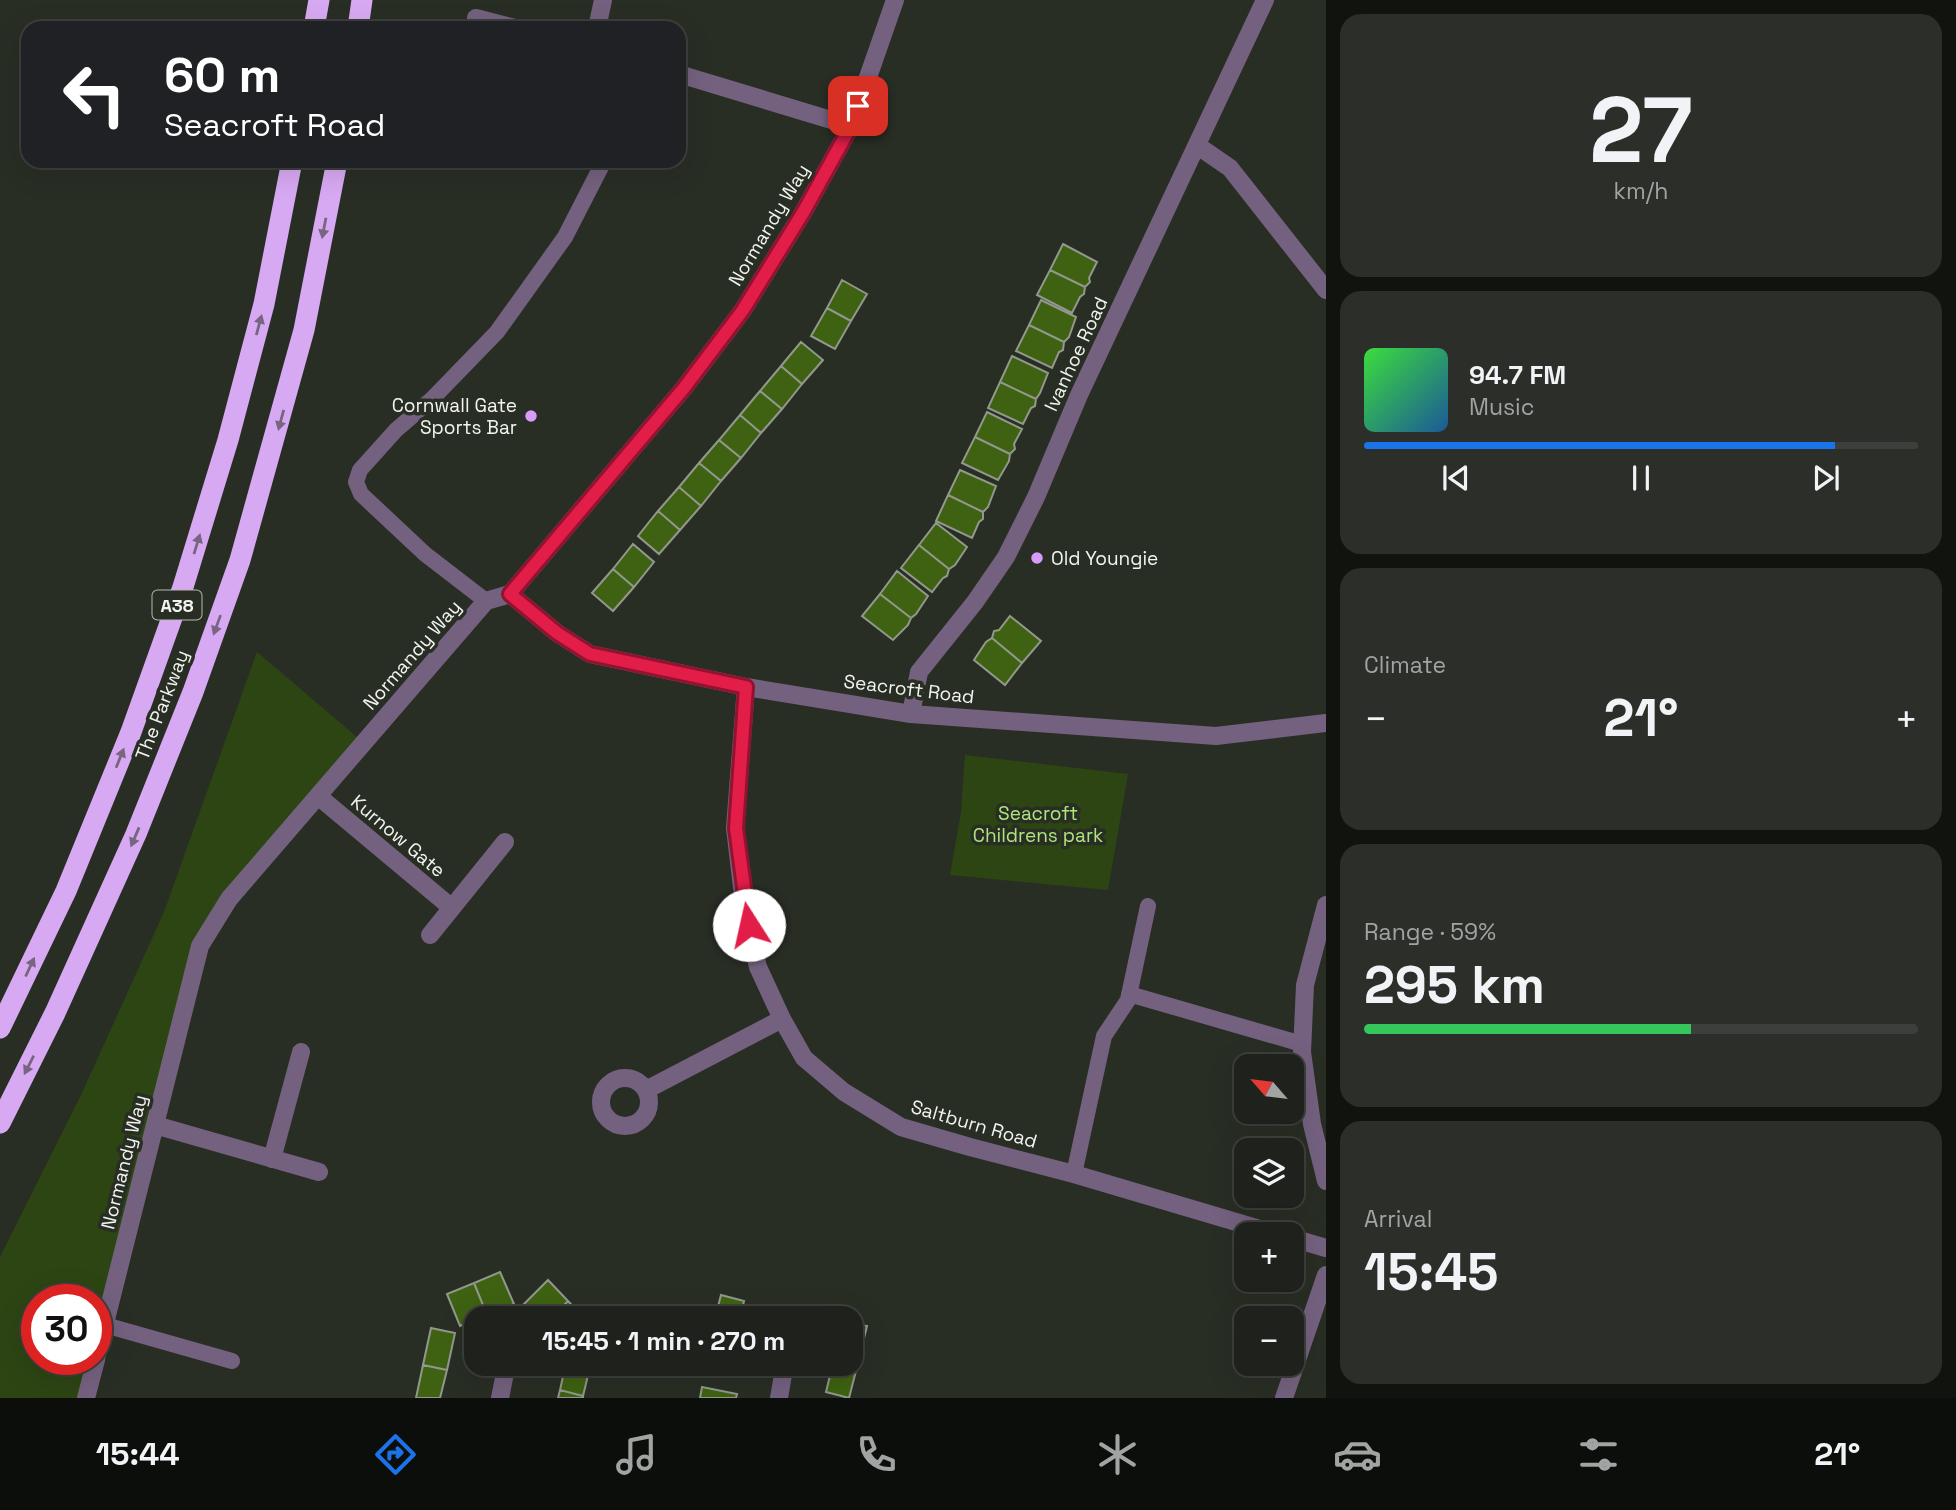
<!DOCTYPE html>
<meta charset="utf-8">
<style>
:root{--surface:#1f221c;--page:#2c2f29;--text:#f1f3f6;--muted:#a1a4a3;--line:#3c3f3b;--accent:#1a73e8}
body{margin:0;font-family:"Space Grotesk",sans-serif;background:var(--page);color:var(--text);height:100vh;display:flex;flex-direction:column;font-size:26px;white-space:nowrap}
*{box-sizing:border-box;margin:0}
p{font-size:23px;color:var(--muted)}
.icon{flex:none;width:38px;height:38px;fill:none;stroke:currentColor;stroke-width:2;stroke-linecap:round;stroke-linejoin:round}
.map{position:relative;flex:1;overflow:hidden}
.details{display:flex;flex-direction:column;gap:14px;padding:14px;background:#11130f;width:630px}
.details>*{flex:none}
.guide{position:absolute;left:21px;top:21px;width:665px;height:147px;border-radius:21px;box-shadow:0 7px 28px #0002,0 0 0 2px var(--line);background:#202124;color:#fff;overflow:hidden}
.needle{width:46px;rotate:298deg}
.tools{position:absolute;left:1234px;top:1054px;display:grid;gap:14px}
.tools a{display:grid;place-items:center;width:70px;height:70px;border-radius:14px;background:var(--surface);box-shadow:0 7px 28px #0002,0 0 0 2px var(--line);font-size:35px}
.speed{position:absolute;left:21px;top:1284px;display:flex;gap:14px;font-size:35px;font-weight:700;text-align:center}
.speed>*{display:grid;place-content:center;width:91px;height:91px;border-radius:50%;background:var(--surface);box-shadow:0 7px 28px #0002,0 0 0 2px var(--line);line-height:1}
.speed .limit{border:10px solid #d22;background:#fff;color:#111}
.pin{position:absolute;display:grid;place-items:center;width:60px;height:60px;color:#fff;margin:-30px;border-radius:14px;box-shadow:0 4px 10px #0006}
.me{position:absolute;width:77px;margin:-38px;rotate:350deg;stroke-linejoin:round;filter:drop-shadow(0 0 5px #0008)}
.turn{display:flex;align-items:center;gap:24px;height:147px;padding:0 28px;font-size:32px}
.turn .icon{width:91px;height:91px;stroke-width:2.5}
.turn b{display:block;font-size:49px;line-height:60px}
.big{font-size:52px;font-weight:800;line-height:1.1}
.details .tile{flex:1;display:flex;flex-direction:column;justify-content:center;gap:10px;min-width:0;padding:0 24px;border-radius:21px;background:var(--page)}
.details .dial{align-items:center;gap:0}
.dial b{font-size:91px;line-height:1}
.song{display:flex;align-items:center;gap:21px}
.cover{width:84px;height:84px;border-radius:10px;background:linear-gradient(135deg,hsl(120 70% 55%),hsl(210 70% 35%))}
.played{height:7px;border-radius:4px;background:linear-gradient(90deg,var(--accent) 85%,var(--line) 85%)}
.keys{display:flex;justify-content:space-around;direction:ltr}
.heat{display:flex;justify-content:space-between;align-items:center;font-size:38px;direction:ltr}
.charge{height:10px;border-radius:5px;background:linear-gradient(90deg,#34c759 59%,var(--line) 0)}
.trip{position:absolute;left:464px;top:1306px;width:399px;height:70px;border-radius:21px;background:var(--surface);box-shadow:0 7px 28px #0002,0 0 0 2px var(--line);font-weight:800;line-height:70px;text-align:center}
.tab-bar{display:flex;height:112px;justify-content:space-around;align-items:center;background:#0c0e0b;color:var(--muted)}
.tab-bar .icon{width:49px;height:49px}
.tab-bar .on{color:var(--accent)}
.tab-bar b{font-size:32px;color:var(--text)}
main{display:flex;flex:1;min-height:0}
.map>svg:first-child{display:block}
.green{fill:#2d4513}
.building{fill:#3e6211;stroke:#92988d;stroke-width:2}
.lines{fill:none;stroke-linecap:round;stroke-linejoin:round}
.lane{stroke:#74617f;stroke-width:16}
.street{stroke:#74617f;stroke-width:18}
.highway{stroke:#d8a9f3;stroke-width:21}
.oneway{fill:#786582}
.route-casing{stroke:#92132f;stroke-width:18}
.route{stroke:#e11d48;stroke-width:12}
.poi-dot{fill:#d89bf8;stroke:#292e25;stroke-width:2.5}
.labels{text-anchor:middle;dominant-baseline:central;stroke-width:7;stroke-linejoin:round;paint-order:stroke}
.shield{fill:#292e25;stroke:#b6b9b2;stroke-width:2}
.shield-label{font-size:18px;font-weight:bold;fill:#f2f5ef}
.street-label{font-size:19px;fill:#f2f5ef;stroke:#292e25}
.poi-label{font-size:19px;fill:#f2f5ef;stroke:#292e25;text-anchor:end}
.park-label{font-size:19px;fill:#afe47c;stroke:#292e25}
</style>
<main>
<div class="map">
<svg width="1326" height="1398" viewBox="0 0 1326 1398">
<rect width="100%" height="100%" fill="#292e25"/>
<path class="green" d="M257 652 364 743 200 946 96 1359V1300H37V1360H96L86 1398H0V1257L81 1095 164 912Z
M965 755 1128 774 1108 890 950 875 961 812Z"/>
<path class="building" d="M1063 244 1097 262 1089 278 1090 282 1085 287 1050 270Z
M1050 270 1085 287 1084 294 1080 297 1072 313 1037 295Z
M842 280 867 294 851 321 827 308Z
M1041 300 1076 317 1069 337 1064 342 1029 325Z
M827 308 851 321 835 349 811 336Z
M1029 325 1064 342 1063 350 1059 352 1052 368 1016 351Z
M801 342 823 360 802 384 781 366Z
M1012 356 1048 373 1040 393 1036 399 1000 382Z
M781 366 802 384 782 409 760 391Z
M1000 382 1036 399 1035 406 1031 408 1023 424 988 408Z
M760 391 782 409 761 433 740 415Z
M987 412 1022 429 1014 444 1015 449 1010 454 975 437Z
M740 415 761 433 741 458 719 440Z
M975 437 1010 454 1009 461 998 480 962 463Z
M719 440 741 458 721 481 699 463Z
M699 463 721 481 701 506 679 487Z
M960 470 996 486 988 507 983 512 948 495Z
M679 487 701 506 680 530 658 511Z
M948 495 983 512V519L979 522 972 538 936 521Z
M658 511 680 530 659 554 638 536Z
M936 523 967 547 955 565 949 569 919 545Z
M633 544 654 562 634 587 613 569Z
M919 545 949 569 947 576 943 578 932 592 901 568Z
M613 569 634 587 613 611 592 593Z
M897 571 928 596 916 614 911 618 880 594Z
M880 594 911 618 908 625 893 640 862 616Z
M1010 616 1041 641 1022 663 992 638 994 631 999 630Z
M992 638 1022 663 1005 685 974 660 986 642Z
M500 1272 514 1304 487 1315 474 1283Z
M548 1280 568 1301 551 1318H536L523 1305Z
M474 1283 487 1315 460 1326 447 1294Z
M721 1295 744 1301 740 1318H715Z
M568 1301 584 1318H551Z
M850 1323 867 1326 858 1363 850 1362Z
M431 1328 455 1333 447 1370 423 1365Z
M850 1362 858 1363 849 1398 826 1392 833 1363Z
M566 1363H591L583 1396 560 1390Z
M705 1363H729L727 1372 704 1366Z
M423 1365 447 1370 440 1398H416Z
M702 1387 737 1394 736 1398H700Z
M560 1390 583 1396V1398H558Z"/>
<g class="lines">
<path class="lane" d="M486 601 425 554 361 494 356 482 360 470 396 430 432 399 497 332 565 237 604 161
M1129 994 1302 1044
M1074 1174 1104 1036 1128 1000 1148 906
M105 1325 232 1361"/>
<path class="street" d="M476 18 515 28
M597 28 603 0
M679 74 851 126
M1198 146 1230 168 1326 290
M510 594 557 633 590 654 746 687 911 714 1216 736 1326 723
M746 687 735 828 744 904 758 967 782 1019 804 1058 844 1092 901 1127 970 1147 1074 1174 1277 1234
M911 714 919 672 975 602 1006 557 1036 497 1079 395 1265 0
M318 796 452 908
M1326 905 1305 985 1302 1052 1312 1124 1326 1181
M430 935 505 842
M601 1102a24 24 0 1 1 48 0a24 24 0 1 1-48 0Z
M646 1090 782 1019
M155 1125 319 1172
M272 1159 301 1052
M1292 1238 1326 1248
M96 1359 200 946 229 899 486 601 510 594 684 388 743 310 804 211 851 126 895 0
M86 1398 96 1360
M500 1398 507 1363
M779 1398 785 1363
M1284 1398 1326 1275"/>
<path class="highway" d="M314 28 319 0
M358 28 362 0
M0 1028 66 891 131 732 183 587 228 440 264 304 292 161
M0 1123 55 1013 136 834 193 692 240 560 304 330 337 161"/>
</g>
<defs><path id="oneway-solid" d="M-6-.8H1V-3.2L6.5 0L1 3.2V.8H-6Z" transform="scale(1.75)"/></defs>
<g class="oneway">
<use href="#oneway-solid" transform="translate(324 228) rotate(101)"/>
<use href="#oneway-solid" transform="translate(259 325) rotate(-75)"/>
<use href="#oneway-solid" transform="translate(281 420) rotate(105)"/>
<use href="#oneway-solid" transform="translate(197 544) rotate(-73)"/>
<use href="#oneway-solid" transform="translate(217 625) rotate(110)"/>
<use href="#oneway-solid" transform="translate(120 758) rotate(-68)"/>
<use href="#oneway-solid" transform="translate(135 837) rotate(113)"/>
<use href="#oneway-solid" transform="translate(30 967) rotate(-65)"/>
<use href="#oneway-solid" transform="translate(29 1065) rotate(117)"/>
</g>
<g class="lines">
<defs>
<path id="route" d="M749 925 736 828 746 687 590 654 557 633 510 594 684 388 743 310 804 211 851 126 858 106"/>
</defs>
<use href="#route" class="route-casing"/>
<use href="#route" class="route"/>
</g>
<g class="poi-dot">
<circle cx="531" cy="416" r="7"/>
<circle cx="1037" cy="558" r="7"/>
</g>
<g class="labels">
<rect class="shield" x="152.5" y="590.5" width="49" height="29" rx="5"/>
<g class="shield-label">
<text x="177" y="605">A38</text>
</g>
<g class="street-label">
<text transform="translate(769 225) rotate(-59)">Normandy Way</text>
<text transform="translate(1076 354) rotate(-65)">Ivanhoe Road</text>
<text transform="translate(412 655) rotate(-49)">Normandy Way</text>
<text transform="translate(909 689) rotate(7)">Seacroft Road</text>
<text transform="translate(162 705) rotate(-69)">The Parkway</text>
<text transform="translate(398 836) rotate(40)">Kurnow Gate</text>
<text transform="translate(974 1124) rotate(16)">Saltburn Road</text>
<text transform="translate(124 1162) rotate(-76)">Normandy Way</text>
</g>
<g class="poi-label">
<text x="517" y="405">Cornwall Gate<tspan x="517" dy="22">Sports Bar</tspan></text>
<text x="1051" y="558" text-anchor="start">Old Youngie</text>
</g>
<g class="park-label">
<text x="1038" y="813">Seacroft<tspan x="1038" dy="22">Childrens park</tspan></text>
</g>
</g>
</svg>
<div class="tools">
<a><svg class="needle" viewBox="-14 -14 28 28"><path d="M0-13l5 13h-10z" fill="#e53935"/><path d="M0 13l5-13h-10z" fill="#a1a4a3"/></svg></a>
<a><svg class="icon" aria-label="layers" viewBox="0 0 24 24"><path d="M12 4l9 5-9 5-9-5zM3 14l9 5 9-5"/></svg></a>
<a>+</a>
<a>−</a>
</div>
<div class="speed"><div class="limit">30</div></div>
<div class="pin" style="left:858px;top:106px;background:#d93025"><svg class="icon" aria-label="arrive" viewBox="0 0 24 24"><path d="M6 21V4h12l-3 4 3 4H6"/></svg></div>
<svg class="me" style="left:749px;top:925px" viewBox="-20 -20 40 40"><circle r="19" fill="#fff"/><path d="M0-13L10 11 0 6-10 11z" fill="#e11d48"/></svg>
<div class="trip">15:45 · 1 min · 270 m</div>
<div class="guide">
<div class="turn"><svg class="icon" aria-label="left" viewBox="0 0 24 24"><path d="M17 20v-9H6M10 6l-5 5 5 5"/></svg><div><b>60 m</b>Seacroft Road</div></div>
</div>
</div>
<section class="details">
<div class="tile dial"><b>27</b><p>km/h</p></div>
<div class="tile">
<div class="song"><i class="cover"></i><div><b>94.7 FM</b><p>Music</p></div></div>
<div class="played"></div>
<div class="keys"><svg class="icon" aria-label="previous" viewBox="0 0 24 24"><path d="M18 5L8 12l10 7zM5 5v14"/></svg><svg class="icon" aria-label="pause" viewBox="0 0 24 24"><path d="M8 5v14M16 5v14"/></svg><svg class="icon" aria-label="next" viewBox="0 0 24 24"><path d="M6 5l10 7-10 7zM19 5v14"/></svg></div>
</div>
<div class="tile"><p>Climate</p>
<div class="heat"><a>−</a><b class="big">21°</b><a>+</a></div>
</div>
<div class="tile"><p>Range · 59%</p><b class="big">295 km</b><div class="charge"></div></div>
<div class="tile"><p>Arrival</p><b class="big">15:45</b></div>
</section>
</main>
<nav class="tab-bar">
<b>15:44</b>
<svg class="icon on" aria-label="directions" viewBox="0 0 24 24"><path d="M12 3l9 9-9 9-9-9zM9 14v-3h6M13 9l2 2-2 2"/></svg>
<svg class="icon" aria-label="music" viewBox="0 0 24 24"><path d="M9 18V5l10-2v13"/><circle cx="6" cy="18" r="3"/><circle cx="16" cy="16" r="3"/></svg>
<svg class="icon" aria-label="phone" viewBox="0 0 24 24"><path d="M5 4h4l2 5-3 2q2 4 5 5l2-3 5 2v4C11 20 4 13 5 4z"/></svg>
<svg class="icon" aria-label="climate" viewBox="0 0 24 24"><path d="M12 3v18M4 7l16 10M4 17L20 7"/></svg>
<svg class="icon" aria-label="car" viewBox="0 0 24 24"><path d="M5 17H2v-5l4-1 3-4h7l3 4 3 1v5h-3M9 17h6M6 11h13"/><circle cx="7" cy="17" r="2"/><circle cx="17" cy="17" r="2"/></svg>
<svg class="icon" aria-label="filters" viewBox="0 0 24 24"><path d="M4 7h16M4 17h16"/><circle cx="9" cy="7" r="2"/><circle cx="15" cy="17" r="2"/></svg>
<b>21°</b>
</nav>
